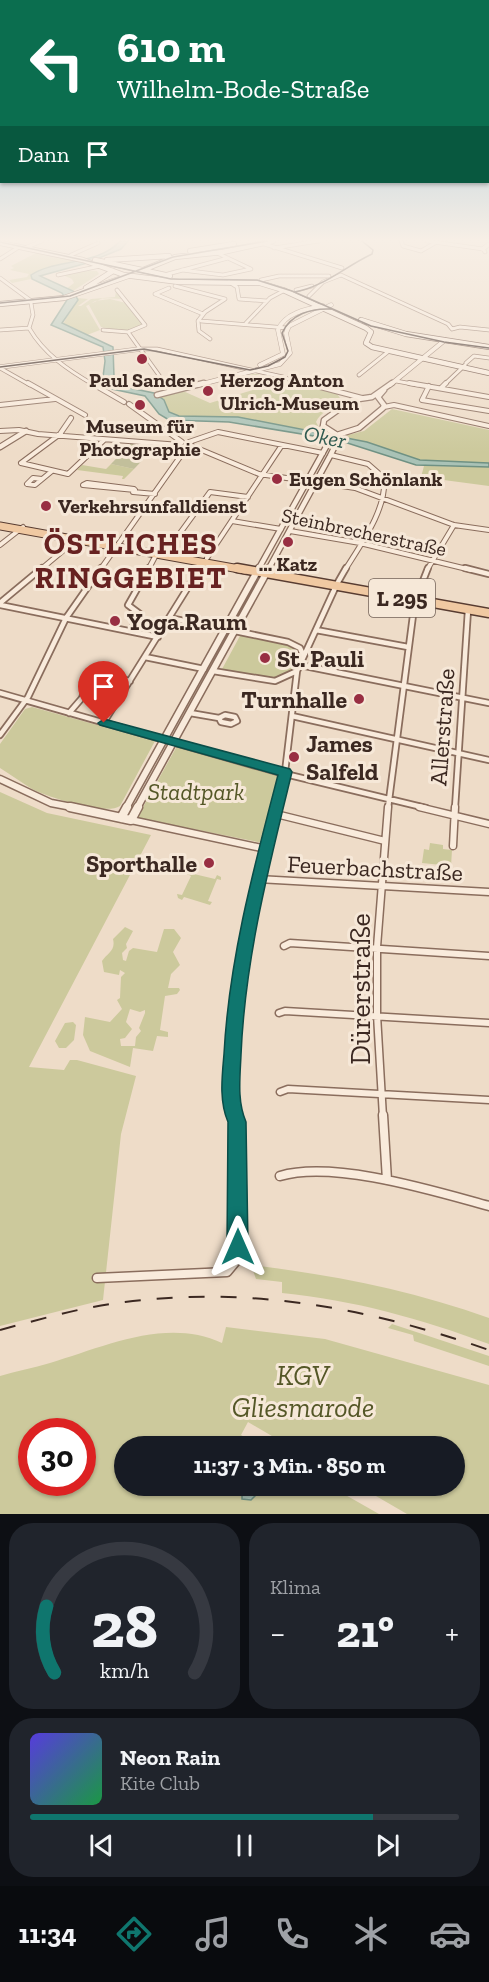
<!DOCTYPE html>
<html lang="de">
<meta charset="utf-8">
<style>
:root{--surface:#171b24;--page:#20242c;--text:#f1f3f6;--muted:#9ea1a6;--line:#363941;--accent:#0f766e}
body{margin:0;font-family:"Zilla Slab",serif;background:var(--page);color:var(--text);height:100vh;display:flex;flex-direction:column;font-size:22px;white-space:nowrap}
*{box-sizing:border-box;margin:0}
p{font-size:20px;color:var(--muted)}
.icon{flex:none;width:33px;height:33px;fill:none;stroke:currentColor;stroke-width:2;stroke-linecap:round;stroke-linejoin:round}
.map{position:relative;height:1514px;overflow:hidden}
.sheet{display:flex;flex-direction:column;gap:9px;padding:9px;background:#0d0f14;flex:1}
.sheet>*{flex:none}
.top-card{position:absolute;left:0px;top:0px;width:489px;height:183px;box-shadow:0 2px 4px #0004;background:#0b6e4f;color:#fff;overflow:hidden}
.speed{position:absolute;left:18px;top:1418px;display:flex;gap:12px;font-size:30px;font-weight:700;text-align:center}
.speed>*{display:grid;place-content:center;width:78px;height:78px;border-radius:50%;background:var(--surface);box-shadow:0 2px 4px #0004;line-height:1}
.speed .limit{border:9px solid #d22;background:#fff;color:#111}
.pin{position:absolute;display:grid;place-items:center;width:51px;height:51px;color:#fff;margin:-62px -26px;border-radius:50% 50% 50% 0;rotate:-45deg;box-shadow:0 0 6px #0007}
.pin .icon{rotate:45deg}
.me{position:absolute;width:66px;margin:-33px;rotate:0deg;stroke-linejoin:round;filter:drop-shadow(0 0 4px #0008)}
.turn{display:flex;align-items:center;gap:21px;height:126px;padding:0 18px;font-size:27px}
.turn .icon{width:78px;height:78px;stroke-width:2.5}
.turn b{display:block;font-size:42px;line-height:51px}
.then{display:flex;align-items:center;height:57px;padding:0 18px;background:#0003;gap:12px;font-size:22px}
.big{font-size:45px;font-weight:700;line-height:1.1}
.sheet .card{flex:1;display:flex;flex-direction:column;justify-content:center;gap:9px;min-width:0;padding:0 21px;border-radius:24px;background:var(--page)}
.sheet .dial{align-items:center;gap:0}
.dial svg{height:156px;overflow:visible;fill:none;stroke:var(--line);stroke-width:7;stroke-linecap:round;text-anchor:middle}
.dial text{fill:var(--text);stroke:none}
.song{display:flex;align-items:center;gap:18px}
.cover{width:72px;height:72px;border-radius:9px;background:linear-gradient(135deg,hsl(250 70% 55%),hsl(140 70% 35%))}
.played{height:6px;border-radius:3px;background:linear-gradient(90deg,var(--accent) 80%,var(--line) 80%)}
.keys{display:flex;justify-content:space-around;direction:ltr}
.heat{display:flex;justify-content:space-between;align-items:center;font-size:33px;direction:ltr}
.sheet .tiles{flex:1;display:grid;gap:9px;grid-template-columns:1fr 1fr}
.card:last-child{grid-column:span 2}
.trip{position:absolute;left:114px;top:1436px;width:351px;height:60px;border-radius:30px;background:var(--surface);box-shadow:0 2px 4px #0004;font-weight:700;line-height:60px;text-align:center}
.tab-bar{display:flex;height:96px;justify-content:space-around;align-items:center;background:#090b0e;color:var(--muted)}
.tab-bar .icon{width:42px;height:42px}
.tab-bar .selected{color:var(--accent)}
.tab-bar b{font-size:27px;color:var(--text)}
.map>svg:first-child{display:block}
.green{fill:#ccc99c;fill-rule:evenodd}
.cemetery{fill:#c2bf9b}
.water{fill:#a9c2b6;stroke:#6f9183;stroke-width:1.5}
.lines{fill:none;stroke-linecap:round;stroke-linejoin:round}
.minor-far4-casing{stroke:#8a6d5d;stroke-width:4.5}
.minor-far3-casing{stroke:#8a6d5d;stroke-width:6}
.minor-far2-casing{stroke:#8a6d5d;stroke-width:8}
.minor-far1-casing{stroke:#8a6d5d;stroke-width:9}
.minor-casing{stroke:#8a6d5d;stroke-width:11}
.tertiary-far3-casing{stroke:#8a6d5d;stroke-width:5}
.tertiary-far2-casing{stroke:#8a6d5d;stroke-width:7}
.tertiary-far1-casing{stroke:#8a6d5d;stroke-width:9}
.tertiary-casing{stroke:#8a6d5d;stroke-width:11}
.secondary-casing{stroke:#6c4e40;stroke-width:6}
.primary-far1-casing{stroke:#583c31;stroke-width:9}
.primary-casing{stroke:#583c31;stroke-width:11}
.minor-far4{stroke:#f9ebdc;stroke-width:3}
.minor-far3{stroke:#f9ebdc;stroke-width:4}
.minor-far2{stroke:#f9ebdc;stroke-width:4.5}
.minor-far1{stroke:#f9ebdc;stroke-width:6}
.minor{stroke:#f9ebdc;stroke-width:8}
.tertiary-far3{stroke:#f9ebdc;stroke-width:4}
.tertiary-far2{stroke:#f9ebdc;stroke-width:4.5}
.tertiary-far1{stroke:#f9ebdc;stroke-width:6}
.tertiary{stroke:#f9ebdc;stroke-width:8}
.secondary{stroke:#f9ebdc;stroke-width:4.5}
.primary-far1{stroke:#f0c9a2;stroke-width:7}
.primary{stroke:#f0c9a2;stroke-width:8}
.tram{stroke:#3b2821;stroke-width:1.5}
.rail{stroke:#3b2821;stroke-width:2;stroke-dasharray:16 16;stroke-linecap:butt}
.route{fill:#0f766e;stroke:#0a4d48;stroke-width:1.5}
.poi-dot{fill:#982e42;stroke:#f6e8d8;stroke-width:2}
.labels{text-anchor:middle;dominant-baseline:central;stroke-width:6;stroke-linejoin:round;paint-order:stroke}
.far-poi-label{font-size:20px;font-weight:bold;fill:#3b2821;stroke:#f6e8d8}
.far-street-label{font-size:20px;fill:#3b2821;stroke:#f6e8d8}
.far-water-label{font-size:22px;font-style:italic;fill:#305a50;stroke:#f6e8d8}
.shield{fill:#f6e8d8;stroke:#736258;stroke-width:1.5}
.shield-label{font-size:22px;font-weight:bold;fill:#3b2821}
.poi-label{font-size:24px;font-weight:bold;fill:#3b2821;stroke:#f6e8d8;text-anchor:start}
.street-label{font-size:24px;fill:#3b2821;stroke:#f6e8d8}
.park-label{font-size:24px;font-style:italic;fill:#545727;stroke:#f6e8d8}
.near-street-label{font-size:28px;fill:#3b2821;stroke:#f6e8d8}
.near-park-label{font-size:28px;font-style:italic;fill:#545727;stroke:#f6e8d8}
.district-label{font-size:30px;font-weight:bold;letter-spacing:1.5px;fill:#672221;stroke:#f6e8d8}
</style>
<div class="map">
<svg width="489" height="1514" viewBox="0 0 489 1514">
<rect width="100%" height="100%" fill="#eedcc8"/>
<path class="green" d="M38 252 80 261 36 272 31 275V279L12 283 9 280 27 277 29 274 10 270 14 268 11 266Z
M83 270 97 271 99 274 73 291 66 289 74 283 72 279 63 275Z
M116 291 123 299 103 298 86 306 100 330 87 335 63 324 78 298 88 299 78 306H81L91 299 115 297Z
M110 299 126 303 143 325 127 332 101 327 89 305 95 301Z
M256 374 337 394 340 398C333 408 320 412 316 422L320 429 332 436 238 417 179 416 169 412 161 397 183 391 210 403 256 389 235 376Z
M392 409 489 430V463L420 460 340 437 364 431Z
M111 464 134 469 124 479H122L123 476 77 470 82 465 106 469Z
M424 466 489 467V486L421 477Z
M241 634 282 641 299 650C309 693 241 675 221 671Z
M32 707 155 741 120 806C105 816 48 797 32 789 21 782 11 775 0 768V744L25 709Z
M177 746 280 774 263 843 137 818Z
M0 792 47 813 151 835 29 1067 64 1070 70 1060H77L136 1076 121 1134 103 1300 0 1326Z
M430 843 443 845V849L452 850 451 866 422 863 424 849 429 850Z
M190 871H196L194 874 215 879 217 875 221 877V880L217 879 208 901 212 902 210 905 184 897 182 900 178 898 177 894 182 895 191 876 187 874Z
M125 927 133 931 126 944 127 948 122 953 123 960 126 961 129 951 133 948 157 952 164 929H174L181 938 173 952 180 965 171 974 168 988H179L180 990 177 994 165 996 160 1030 168 1032V1037L157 1036 153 1051 133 1048 130 1067 90 1051 83 1035 85 1017 110 1022 122 1009 117 1000 120 998 121 977 125 973 120 970 119 975 104 972 102 961C107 953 116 951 113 939ZM130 1009 140 1012 145 1010V1013L139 1028 141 1031 136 1037 135 1046H121L120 1039 125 1038 132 1029 126 1022Z
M73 1022 76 1025 74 1040 66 1048H59L55 1041 65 1023Z
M251 1265C333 1275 411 1290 489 1318V1344C421 1319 354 1300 282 1293V1282L256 1279Z
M392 1324 489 1356V1366L414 1341 413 1335 388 1328Z
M226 1327 325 1339 489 1385V1514H407L357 1485H454V1446H289L248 1422 241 1435 260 1446H124V1485H251L242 1494 251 1500 256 1495 269 1494 277 1485H328L379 1514H0V1376C17 1371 33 1368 50 1363 104 1347 166 1317 222 1343ZM32 1431H82V1482H32Z"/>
<path class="cemetery" d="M131 443 156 446 134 469 111 464Z"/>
<path class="water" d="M120 241H128L121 249 87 263 40 276 73 291 78 300 62 323 113 347 114 377 120 386 154 393 164 400 169 412 179 416 238 417 367 442 420 460 489 463V467L416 465 338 440 229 422 169 420 159 414 145 396 112 389 103 377 105 361 103 347 51 325 67 300 62 293 32 279 31 275C54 259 98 266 120 241Z
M251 1485H277L275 1491 256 1495 251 1500 242 1499V1494Z"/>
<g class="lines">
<defs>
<path id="minor-far4" d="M401 241 403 246 421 251 435 243
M427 241 483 249 485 252
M261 243 342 268
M274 248 319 241
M30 249 27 247 42 241
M71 255 98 243
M0 259 19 247
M182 270 223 275 251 269 217 253
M58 275 100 266
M164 275 228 258
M0 278 30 300
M261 280 279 276H329
M229 282 237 287 239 299 267 301
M175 286 225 299
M296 290 312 286
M155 294 203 314
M155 294 169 288
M309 296 323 282 341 275 448 324 452 329
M31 303 33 315 29 328C44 354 68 370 94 385
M201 321 287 328
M246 323 270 298 285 290
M452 329 460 327 489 330
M0 330 29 328
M103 330 128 332 145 325 117 290
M128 332 166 385
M210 339 199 331 198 321 205 312 225 299
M140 349H157L283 377
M466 363 474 356 489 358
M0 368 30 385
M359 375 389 351
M281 377 311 385
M396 381 418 385
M444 385 465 365"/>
<path id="minor-far3" d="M28 383 85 415
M91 383 124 402
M165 383 171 391
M305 383 362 398
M409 383 489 397
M429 386 422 400 489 411
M441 388 446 383
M129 404 182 442
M0 405 55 399
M384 407 394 405 489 426
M0 431 19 430 38 434 180 445
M189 442 218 432 323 453
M192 446 259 474 307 481
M331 455 368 464 384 478C387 509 361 544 345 570
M21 463 68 474 104 440
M21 463 60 434 71 418
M42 479 33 478 27 484 35 485 52 471
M316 482 355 488 454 525 489 530
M87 483 134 489 135 490 83 485Z
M133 492 155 494
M232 521 281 529
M290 531 360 543 471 570
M0 545 23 527
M167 551 210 492 248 497
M207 558 282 445
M40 570 77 539
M100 570 187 447
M148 570 157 553
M199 570 204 561
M427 570 454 525"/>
<path id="minor-far2" d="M465 568 489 574
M338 582 346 568
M417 596 428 568
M0 603 42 568
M0 605 158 637
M169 618 226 629
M132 628 140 614 128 605 149 568
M316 630 408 647
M235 631 288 642 300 648 303 655
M145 657 204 669
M300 665 489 703
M213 671 275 681 297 671
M90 677 88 674 91 672 99 675
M0 693 277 772 426 808
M69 713 82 698 90 677 99 675 130 681
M190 713 219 718
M225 715 235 717 237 721 231 724 221 722 219 718Z
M292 716 489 760
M104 722 200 568
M0 735 28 697 66 618 101 568
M276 808 285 772 297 671 336 586
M388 808 415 600
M455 808 468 610"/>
<path id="minor-far1" d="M419 807 489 824
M276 814 385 841
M131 820 266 849
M453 846 455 807
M258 879 489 892
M284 946 290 943 489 956
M279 1013 285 1011 489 1023
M280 1092 288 1089 489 1100
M234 1117 231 1110V1066L241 959 277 807
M383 1117 377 1015V947L388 807"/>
<path id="minor" d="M383 1115 387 1180
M280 1176C334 1160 434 1191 489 1206
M97 1278 227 1272 237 1260V1122L234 1115"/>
<path id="tertiary-far3" d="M483 249 489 244
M260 365 283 354 278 330C285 313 306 309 323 306
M0 367 140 349
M198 385 280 364 290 353 286 333 289 326 331 305
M390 385 445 340"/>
<path id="tertiary-far2" d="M157 395 204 383
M337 435 323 426 324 420 352 400 372 397 392 383
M0 447 26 431
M258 570 326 447 337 435 359 428 383 408 384 405 378 397 384 390
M268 570 330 456 334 448 333 442"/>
<path id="tertiary-far1" d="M0 779 51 803 77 808
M126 808 259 568
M137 808 269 568"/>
<path id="tertiary" d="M70 807 131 820 138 807
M121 818 127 807"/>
<path id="secondary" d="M0 243 83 260 124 275 179 282 260 283 283 290 366 328 371 332 366 343 372 347 489 373
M190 251 234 244
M95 260 170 276
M107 260 169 256
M143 270 175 257 223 252 273 241
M86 288 113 271
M0 304 64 298 128 276
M361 320 406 334 489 347"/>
<path id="primary-far1" d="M0 526 245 570"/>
<path id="primary" d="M237 568 489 613"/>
</defs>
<use href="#minor-far4" class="minor-far4-casing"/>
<use href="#minor-far3" class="minor-far3-casing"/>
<use href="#minor-far2" class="minor-far2-casing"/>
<use href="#minor-far1" class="minor-far1-casing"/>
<use href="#minor" class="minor-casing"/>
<use href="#tertiary-far3" class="tertiary-far3-casing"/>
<use href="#tertiary-far2" class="tertiary-far2-casing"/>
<use href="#tertiary-far1" class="tertiary-far1-casing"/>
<use href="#tertiary" class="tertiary-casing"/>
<use href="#secondary" class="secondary-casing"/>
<use href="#primary-far1" class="primary-far1-casing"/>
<use href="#primary" class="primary-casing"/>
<use href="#minor-far4" class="minor-far4"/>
<use href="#minor-far3" class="minor-far3"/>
<use href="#minor-far2" class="minor-far2"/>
<use href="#minor-far1" class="minor-far1"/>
<use href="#minor" class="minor"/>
<use href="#tertiary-far3" class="tertiary-far3"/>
<use href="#tertiary-far2" class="tertiary-far2"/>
<use href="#tertiary-far1" class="tertiary-far1"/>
<use href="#tertiary" class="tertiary"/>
<use href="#secondary" class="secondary"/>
<use href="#primary-far1" class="primary-far1"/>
<use href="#primary" class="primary"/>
<path class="tram" d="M0 242 171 279 257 280 292 291 371 326 444 342 489 348
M294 292C322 288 346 266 372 254L373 250 362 241
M0 303 70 296 173 257 268 241
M0 367 144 349 250 370 268 366 285 357 288 351 282 333C291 314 311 308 331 309"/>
<path class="rail" d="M0 1330C41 1319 82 1307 125 1302 253 1286 368 1308 489 1350"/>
</g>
<linearGradient id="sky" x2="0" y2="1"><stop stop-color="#8fbad4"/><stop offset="0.53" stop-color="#f7efe6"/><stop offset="1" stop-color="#f7efe6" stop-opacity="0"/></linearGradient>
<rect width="489" height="453" fill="url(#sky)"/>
<path class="route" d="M104 719 290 769 292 772C269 866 245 958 241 1055 240 1078 237 1101 246 1122L248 1247 245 1254 238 1257 230 1254 227 1247 228 1122C219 1101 222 1077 224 1054 229 959 254 867 278 775L100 725 98 723Z"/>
<g class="poi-dot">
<circle cx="142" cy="359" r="6"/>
<circle cx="208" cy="391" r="6"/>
<circle cx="140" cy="405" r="6"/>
<circle cx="277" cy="479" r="6"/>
<circle cx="46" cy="506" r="6"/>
<circle cx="288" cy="542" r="6"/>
<circle cx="115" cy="621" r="6"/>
<circle cx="265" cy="658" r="6"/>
<circle cx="359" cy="699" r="6"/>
<circle cx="294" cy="757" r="6"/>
<circle cx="209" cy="863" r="6"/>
</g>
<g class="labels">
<g class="far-poi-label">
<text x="142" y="380">Paul Sander</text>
<text x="220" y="380" text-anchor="start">Herzog Anton<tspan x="220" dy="23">Ulrich-Museum</tspan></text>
<text x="140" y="426">Museum für<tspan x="140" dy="23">Photographie</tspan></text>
<text x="289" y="479" text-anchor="start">Eugen Schönlank</text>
<text x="58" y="506" text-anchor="start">Verkehrsunfalldienst</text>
<text x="288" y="564">... Katz</text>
</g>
<g class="far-street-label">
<text transform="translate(364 532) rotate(12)">Steinbrecherstraße</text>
</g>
<g class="far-water-label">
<text transform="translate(325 437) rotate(11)">Oker</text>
</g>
<rect class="shield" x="369" y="579" width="66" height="38" rx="4.5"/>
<g class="shield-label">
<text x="402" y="598">L 295</text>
</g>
<g class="poi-label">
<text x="127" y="621">Yoga.Raum</text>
<text x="277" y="658">St. Pauli</text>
<text x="347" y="699" text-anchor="end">Turnhalle</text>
<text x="306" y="743">James<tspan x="306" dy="28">Salfeld</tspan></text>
<text x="197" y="863" text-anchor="end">Sporthalle</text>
</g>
<g class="street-label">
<text transform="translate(442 727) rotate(-86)">Allerstraße</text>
<text transform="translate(375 868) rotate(3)">Feuerbachstraße</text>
</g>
<g class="park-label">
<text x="196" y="791">Stadtpark</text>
</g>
<g class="near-street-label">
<text transform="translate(360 989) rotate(-90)">Dürerstraße</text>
</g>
<g class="near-park-label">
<text x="303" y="1375">KGV<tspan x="303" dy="32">Gliesmarode</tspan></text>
</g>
<g class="district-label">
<text x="131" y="544">ÖSTLICHES<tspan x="131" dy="34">RINGGEBIET</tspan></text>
</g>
</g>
</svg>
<div class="speed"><div class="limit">30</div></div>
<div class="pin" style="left:104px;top:723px;background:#d93025"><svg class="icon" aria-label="arrive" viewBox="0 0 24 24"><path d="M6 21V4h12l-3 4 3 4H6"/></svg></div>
<svg class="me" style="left:238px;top:1247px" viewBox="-20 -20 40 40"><path d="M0-17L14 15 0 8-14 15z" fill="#0f766e" stroke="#fff" stroke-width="4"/></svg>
<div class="trip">11:37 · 3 Min. · 850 m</div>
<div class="top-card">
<div class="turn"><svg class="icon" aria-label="left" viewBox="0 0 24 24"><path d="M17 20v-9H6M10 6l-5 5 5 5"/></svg><div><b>610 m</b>Wilhelm-Bode-Straße</div></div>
<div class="then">Dann<svg class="icon" aria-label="arrive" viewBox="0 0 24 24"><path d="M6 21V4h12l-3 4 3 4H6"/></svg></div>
</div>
</div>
<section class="sheet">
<div class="tiles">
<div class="card dial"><svg viewBox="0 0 100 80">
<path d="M14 69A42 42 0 1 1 86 69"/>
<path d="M14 69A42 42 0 0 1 10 35" stroke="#0f766e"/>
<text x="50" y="56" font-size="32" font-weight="700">28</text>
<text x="50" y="72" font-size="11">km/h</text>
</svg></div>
<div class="card"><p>Klima</p>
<div class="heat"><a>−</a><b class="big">21°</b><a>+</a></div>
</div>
<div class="card">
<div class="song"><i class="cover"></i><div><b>Neon Rain</b><p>Kite Club</p></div></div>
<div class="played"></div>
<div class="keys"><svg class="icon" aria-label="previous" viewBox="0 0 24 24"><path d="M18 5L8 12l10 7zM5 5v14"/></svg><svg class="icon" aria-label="pause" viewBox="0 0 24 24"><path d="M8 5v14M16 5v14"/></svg><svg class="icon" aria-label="next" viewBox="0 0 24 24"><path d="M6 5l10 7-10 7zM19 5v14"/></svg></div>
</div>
</div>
</section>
<nav class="tab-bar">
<b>11:34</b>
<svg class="icon selected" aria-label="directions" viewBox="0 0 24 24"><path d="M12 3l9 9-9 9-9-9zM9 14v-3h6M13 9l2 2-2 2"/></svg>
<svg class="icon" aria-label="music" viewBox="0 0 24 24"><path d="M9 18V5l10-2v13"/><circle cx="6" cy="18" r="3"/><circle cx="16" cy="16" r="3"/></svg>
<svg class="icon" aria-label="phone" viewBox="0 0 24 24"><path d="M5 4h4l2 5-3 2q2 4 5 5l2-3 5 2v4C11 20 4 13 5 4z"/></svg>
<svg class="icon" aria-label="climate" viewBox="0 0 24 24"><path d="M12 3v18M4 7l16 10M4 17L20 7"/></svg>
<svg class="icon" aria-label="car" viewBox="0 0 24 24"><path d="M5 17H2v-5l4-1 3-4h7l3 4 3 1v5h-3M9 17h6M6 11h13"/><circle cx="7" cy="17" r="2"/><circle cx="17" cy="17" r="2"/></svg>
</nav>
